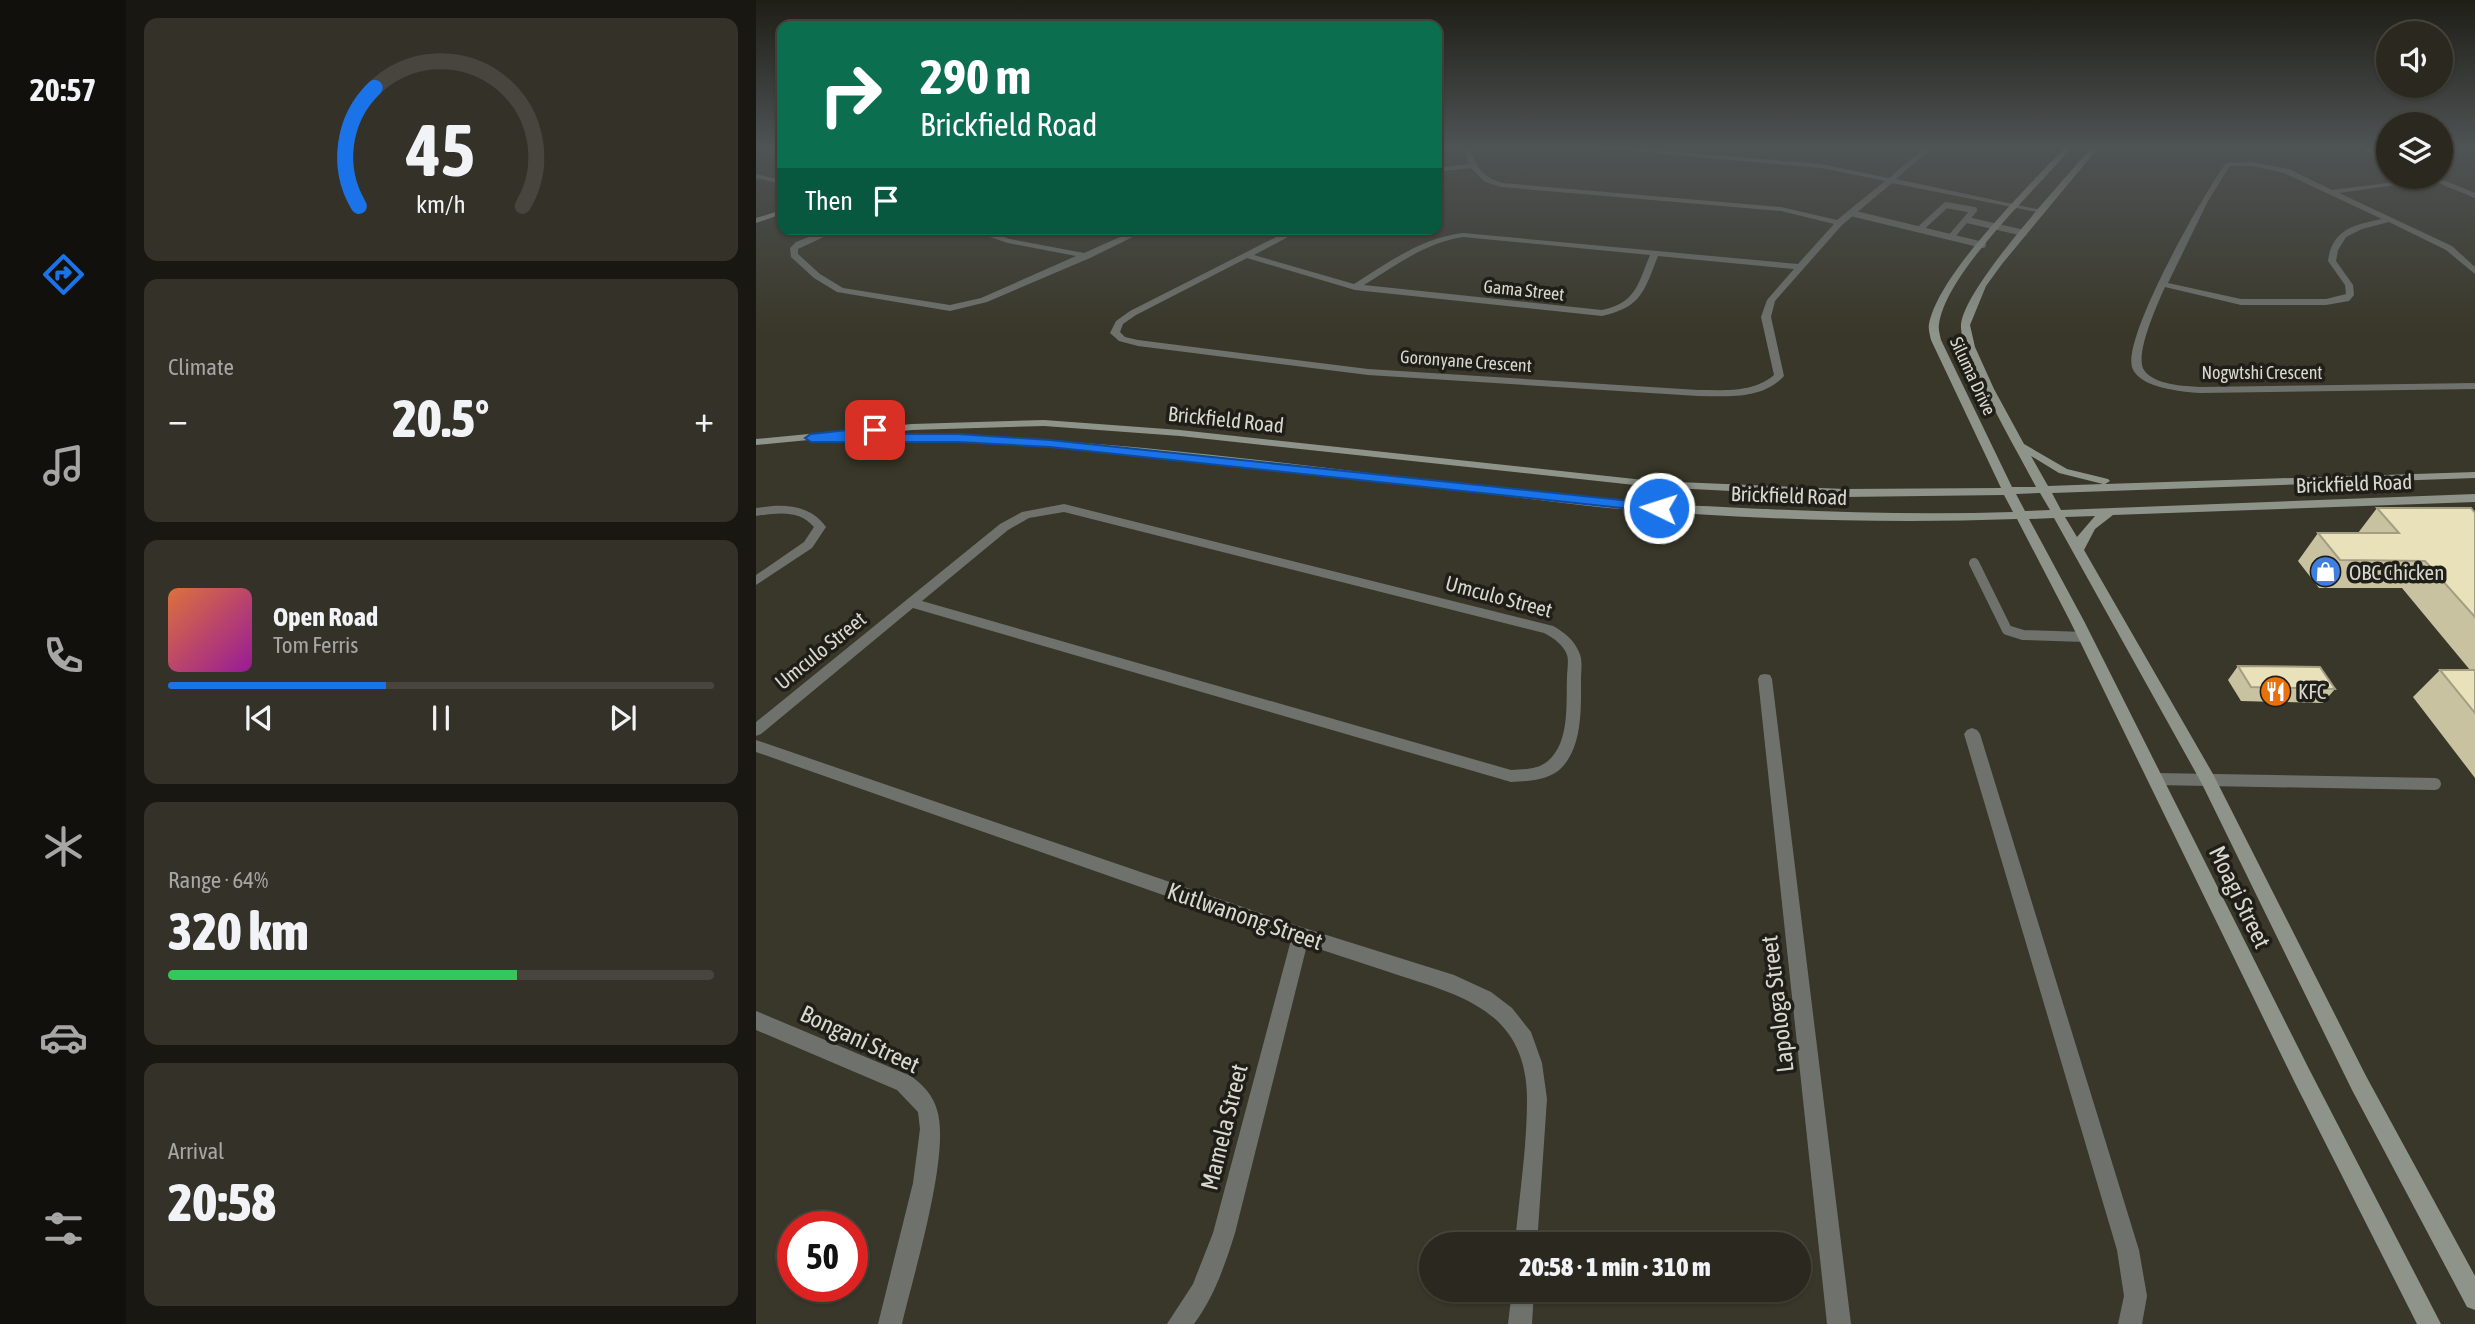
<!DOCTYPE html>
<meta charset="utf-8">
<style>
:root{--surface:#2b291f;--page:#333128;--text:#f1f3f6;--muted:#a6a6a4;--line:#47453d;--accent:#1a73e8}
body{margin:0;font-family:"Asap Condensed",sans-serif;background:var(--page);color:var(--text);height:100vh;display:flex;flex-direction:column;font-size:26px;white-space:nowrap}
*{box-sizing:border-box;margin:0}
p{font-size:23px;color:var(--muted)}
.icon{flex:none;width:38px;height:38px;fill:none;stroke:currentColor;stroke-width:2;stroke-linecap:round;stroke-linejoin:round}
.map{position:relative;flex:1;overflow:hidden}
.details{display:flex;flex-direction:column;gap:18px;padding:18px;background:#181711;width:630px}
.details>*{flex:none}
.hud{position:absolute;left:21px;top:21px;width:665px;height:214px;border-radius:14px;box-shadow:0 2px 5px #0004,0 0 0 2px var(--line);background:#0b6e4f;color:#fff;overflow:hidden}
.fabs{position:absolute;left:1620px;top:21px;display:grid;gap:14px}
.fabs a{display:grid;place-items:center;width:77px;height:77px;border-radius:50%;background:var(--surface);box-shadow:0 2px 5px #0004,0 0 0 2px var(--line);font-size:35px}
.speed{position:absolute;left:21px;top:1211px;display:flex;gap:14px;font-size:35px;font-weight:700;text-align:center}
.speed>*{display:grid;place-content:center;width:91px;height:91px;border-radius:50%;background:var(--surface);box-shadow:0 2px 5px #0004,0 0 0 2px var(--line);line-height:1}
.speed .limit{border:10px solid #d22;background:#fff;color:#111}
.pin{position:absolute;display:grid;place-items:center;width:60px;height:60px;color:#fff;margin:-30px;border-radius:14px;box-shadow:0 4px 10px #0006}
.me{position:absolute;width:77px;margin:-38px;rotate:274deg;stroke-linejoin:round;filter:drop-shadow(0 0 5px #0008)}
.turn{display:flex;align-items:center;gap:24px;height:147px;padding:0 28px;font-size:32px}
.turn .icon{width:91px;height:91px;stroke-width:2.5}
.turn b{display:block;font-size:49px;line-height:60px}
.then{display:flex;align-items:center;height:66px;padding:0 28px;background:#0003;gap:14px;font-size:26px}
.big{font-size:52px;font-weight:800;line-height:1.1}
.details .widget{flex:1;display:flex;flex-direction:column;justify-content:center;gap:10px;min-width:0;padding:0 24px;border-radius:14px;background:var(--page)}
.details .dial{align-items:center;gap:0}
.dial svg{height:182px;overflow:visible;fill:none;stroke:var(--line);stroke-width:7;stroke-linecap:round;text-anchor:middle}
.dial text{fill:var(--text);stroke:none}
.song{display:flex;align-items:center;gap:21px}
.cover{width:84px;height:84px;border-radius:10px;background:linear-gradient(135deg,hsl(20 70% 55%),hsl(300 70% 35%))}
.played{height:7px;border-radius:4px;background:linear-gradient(90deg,var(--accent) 40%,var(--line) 40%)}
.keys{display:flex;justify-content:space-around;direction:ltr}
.heat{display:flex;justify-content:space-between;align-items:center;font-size:38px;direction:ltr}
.charge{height:10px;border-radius:5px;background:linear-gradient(90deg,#34c759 64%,var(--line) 0)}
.trip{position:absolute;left:663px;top:1232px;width:392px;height:70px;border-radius:35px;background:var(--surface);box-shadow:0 2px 5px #0004,0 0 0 2px var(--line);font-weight:800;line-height:70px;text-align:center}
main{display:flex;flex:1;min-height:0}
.tabs{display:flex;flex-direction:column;width:126px;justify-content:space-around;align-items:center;background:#11100c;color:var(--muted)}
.tabs .icon{width:49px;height:49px}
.tabs .active{color:var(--accent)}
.tabs b{font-size:32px;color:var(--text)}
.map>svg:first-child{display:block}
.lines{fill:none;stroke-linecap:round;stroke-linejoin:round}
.path{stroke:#7d7c70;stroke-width:2.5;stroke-dasharray:2 2;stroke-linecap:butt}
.lane-far2{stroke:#6f726c;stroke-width:6}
.lane-far1{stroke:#6f726c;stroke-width:10}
.lane{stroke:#6f726c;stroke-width:12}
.street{fill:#6f726c;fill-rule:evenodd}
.secondary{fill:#8e948a;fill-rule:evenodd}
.wall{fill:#c8c2a0}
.building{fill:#e9e1ba;stroke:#a39e82;stroke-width:2}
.route{fill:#1a73e8;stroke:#114b97;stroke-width:2}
.labels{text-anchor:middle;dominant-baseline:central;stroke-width:7;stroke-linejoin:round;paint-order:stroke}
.far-street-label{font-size:18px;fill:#d9d8cf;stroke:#1f1e18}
.street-label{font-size:21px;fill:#d9d8cf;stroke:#1f1e18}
.poi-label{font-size:21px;fill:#d9d8cf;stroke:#1f1e18;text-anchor:start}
.near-street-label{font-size:24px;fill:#d9d8cf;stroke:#1f1e18}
</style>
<main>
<nav class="tabs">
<b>20:57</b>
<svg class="icon active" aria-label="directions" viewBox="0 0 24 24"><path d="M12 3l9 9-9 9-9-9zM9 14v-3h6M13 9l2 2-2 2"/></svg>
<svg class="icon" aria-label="music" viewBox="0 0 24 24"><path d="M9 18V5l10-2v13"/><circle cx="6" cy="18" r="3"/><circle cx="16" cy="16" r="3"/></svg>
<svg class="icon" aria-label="phone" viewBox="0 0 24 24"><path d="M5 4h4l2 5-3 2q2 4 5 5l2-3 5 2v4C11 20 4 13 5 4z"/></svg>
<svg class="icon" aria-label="climate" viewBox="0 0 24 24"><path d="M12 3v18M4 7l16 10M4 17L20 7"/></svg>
<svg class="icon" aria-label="car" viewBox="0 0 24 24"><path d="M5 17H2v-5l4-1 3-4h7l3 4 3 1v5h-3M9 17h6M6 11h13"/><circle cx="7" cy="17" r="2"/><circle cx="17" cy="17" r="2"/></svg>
<svg class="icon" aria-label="filters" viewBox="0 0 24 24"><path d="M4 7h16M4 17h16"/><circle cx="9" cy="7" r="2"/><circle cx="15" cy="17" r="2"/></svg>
</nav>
<section class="details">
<div class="widget dial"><svg viewBox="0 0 100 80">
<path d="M14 69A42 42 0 1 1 86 69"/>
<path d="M14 69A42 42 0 0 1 21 17" stroke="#1a73e8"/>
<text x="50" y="56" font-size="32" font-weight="700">45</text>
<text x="50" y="72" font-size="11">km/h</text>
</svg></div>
<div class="widget"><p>Climate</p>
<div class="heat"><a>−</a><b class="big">20.5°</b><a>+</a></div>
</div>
<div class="widget">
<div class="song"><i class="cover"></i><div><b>Open Road</b><p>Tom Ferris</p></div></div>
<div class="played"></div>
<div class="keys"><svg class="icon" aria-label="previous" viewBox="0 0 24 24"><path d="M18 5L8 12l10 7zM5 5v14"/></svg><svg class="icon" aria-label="pause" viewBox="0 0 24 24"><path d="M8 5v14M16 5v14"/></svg><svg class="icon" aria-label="next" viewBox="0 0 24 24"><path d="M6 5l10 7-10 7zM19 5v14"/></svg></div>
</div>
<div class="widget"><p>Range · 64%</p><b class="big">320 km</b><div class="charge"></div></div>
<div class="widget"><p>Arrival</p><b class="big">20:58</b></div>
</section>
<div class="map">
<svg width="1719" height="1324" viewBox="0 0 1719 1324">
<rect width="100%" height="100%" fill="#393729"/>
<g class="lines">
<path class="path" d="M202 229 216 231"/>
<path class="lane-far2" d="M1095 213 1227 245
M1211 220 1268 233
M1164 229 1190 205 1218 210 1195 237"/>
<path class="lane-far1" d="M1218 563 1251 630 1267 635 1329 637"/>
<path class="lane" d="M1399 779 1679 784"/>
<path class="street" d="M708 148H714C720 167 727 177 746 183L1025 207 1081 220 1129 181 1065 168 841 148H873L1065 164 1133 178 1168 148H1176L1140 179 1290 211 1286 213 1136 183 1086 225 1019 301 1015 317 1028 376C1006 400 971 396 942 396L612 375 382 346 363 341 354 333 360 321 374 311 536 229H547L498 255 598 284C633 262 665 238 707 233L1042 264 1078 224 1025 211 746 187 729 182 715 168 681 172V168L713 164ZM707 237 894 255C882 284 880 303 846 310L608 285C640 265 669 243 707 237ZM902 256 1038 269 1011 300 1005 317 1018 375C997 393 968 390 942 390L612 369 382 340 369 337 364 332 367 324 380 315 491 258 599 290 846 316C886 307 888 291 902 256Z
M1602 148H1611L1633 157V162Z
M1496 162 1533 169 1576 190 1680 177 1719 193V198L1675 180 1583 193 1696 246 1719 267V274L1690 250 1633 222 1606 229 1590 237 1582 250 1580 261 1597 285 1598 295 1593 301 1570 305H1485L1409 287C1402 303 1378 355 1388 370 1398 385 1428 386 1444 387L1719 383V389L1444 393C1427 392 1382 388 1376 367 1367 335 1448 193 1470 163ZM1474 166H1496L1528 173 1626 219C1598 225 1576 229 1572 261L1589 285 1590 294 1570 299H1485L1412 283 1452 201Z
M0 174 26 180V184L0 178Z
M73 229H85L42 249V254L64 274 87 288 194 305 225 298 320 256 252 243 228 235V231L254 239 328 253 382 229H393L334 258 231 302 194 311 81 292 58 278 35 257 34 248 40 242Z
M308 504 797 626C808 632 818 640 823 652 827 660 825 671 825 679 825 708 827 750 802 771 788 781 771 781 755 782L157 608 5 734 0 736V722L244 524 266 512ZM308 512 788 633C796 637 808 645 811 655 813 661 811 671 811 677 810 704 814 742 792 761 781 770 768 769 755 770L166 601 252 530 273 518Z
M17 506C39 505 57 509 70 527L56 548 0 585V575L48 542 58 527C43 509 21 513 0 516V508Z
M1009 674 1014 675 1016 679 1095 1324H1071L1002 679 1004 675Z
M1216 728 1221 730 1224 734 1383 1250 1391 1296 1386 1324H1362L1368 1296 1361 1250 1208 734 1211 730Z
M0 740 545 927 698 975 735 992 756 1008 775 1032 786 1063 791 1099 781 1244H759C763 1197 771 1148 771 1100 771 1017 715 998 648 977 616 966 583 956 551 945L479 1233C469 1265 458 1297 438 1324H411L437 1284 457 1233 535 940 0 752Z
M0 1011 155 1076C167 1085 177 1095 181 1110 195 1153 157 1276 146 1324H122L157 1183 164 1129 162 1112 141 1090 0 1030Z
M756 1290H778L776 1324H752Z"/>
<path class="secondary" d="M1308 148H1315C1280 190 1191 271 1183 324 1182 329 1184 335 1185 340L1256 487H1280C1260 449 1238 412 1221 373 1214 359 1206 344 1205 328 1202 293 1309 179 1335 148H1342L1246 264 1230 286 1214 325 1219 347 1238 389 1268 444 1311 469 1352 479 1354 481 1349 484 1719 472V478L1296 493 1305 510 1719 494V502L1357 515 1339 529 1328 550 1457 774 1610 1076 1719 1276V1310L1711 1307 1596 1090 1445 782 1298 518 1273 519 1328 621 1553 1069 1685 1324H1661L1539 1083 1314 621 1261 519C1125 524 988 519 852 508 803 503 754 496 705 491 516 468 325 441 134 441L129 438 134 435C374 435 611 477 850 500 889 504 929 505 968 507 1065 512 1160 515 1257 512L1248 495 1089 497 897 487 424 436 288 426 156 430 0 445V439L156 424 288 420 424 430 897 481 1089 489 1245 488 1175 340C1174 335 1172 329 1173 324 1183 273 1272 187 1308 148ZM1275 456 1303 473 1347 484 1292 486ZM1284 493 1294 510 1269 511 1260 494ZM1339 516 1321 537 1309 517Z
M26 210V214L0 223V218Z"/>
</g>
<path class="wall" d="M1621 508 1719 513V778L1657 697 1684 670H1714L1646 588H1563L1542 561 1562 533H1602Z
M1482 666 1579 689 1567 703 1485 701 1472 680Z"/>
<path class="building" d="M1621 508H1715L1719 513V617L1669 561 1584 560 1562 533H1643Z
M1482 666 1564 667 1579 689 1495 687Z
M1684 670H1719V713Z"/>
<linearGradient id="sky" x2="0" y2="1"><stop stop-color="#1f1e17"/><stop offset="0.44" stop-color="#4e5354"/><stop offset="1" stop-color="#4e5354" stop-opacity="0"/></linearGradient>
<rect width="1719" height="334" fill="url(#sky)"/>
<path class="route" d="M119 427 125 430 117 434H202L294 440 903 504 910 508 903 512 294 447 202 442H55L49 438 55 434Z"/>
<defs>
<symbol id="shop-disc" viewBox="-11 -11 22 22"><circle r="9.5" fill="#3f7fe0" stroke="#1f1e18"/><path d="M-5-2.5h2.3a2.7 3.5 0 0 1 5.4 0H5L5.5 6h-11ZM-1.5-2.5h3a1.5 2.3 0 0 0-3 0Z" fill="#fff"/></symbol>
<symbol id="restaurant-disc" viewBox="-11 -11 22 22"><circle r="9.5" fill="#e8710a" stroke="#1f1e18"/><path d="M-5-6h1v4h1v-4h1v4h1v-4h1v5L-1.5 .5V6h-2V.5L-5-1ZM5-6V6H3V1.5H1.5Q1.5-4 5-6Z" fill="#fff"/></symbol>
</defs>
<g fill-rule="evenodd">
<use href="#shop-disc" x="1552" y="554" width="35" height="35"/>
<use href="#restaurant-disc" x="1502" y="674" width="35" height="35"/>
</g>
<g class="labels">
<g class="far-street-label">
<text transform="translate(768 290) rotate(6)">Gama Street</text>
<text transform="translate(710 361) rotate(4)">Goronyane Crescent</text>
<text x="1506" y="372">Nogwtshi Crescent</text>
<text transform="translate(1217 376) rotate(65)">Siluma Drive</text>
</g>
<g class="street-label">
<text transform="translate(470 419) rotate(6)">Brickfield Road</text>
<text transform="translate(1598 483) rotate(-2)">Brickfield Road</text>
<text transform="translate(1033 495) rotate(2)">Brickfield Road</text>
<text transform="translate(743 596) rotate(15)">Umculo Street</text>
<text transform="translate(64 650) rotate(-39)">Umculo Street</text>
</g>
<g class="poi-label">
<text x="1593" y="572">OBC Chicken</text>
<text x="1542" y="691">KFC</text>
</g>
<g class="near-street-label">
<text transform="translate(1484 897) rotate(64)">Moagi Street</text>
<text transform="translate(489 916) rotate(19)">Kutlwanong Street</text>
<text transform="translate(1021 1004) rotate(-97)">Lapologa Street</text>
<text transform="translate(104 1039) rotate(25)">Bongani Street</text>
<text transform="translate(468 1127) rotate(-76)">Mamela Street</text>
</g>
</g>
</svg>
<div class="fabs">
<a><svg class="icon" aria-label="sound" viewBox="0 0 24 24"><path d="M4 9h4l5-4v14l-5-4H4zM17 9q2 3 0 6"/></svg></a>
<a><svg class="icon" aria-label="layers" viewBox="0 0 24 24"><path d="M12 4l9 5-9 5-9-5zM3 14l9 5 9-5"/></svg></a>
</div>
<div class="speed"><div class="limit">50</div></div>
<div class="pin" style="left:119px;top:430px;background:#d93025"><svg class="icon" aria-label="arrive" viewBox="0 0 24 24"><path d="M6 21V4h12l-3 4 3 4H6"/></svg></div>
<svg class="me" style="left:903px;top:508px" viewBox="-20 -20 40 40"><circle r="17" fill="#1a73e8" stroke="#fff" stroke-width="3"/><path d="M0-11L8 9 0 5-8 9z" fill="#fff"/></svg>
<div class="trip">20:58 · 1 min · 310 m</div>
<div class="hud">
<div class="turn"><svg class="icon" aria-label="right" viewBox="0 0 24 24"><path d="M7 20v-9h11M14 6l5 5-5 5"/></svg><div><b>290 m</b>Brickfield Road</div></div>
<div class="then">Then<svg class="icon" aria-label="arrive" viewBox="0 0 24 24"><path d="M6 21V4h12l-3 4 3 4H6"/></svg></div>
</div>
</div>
</main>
